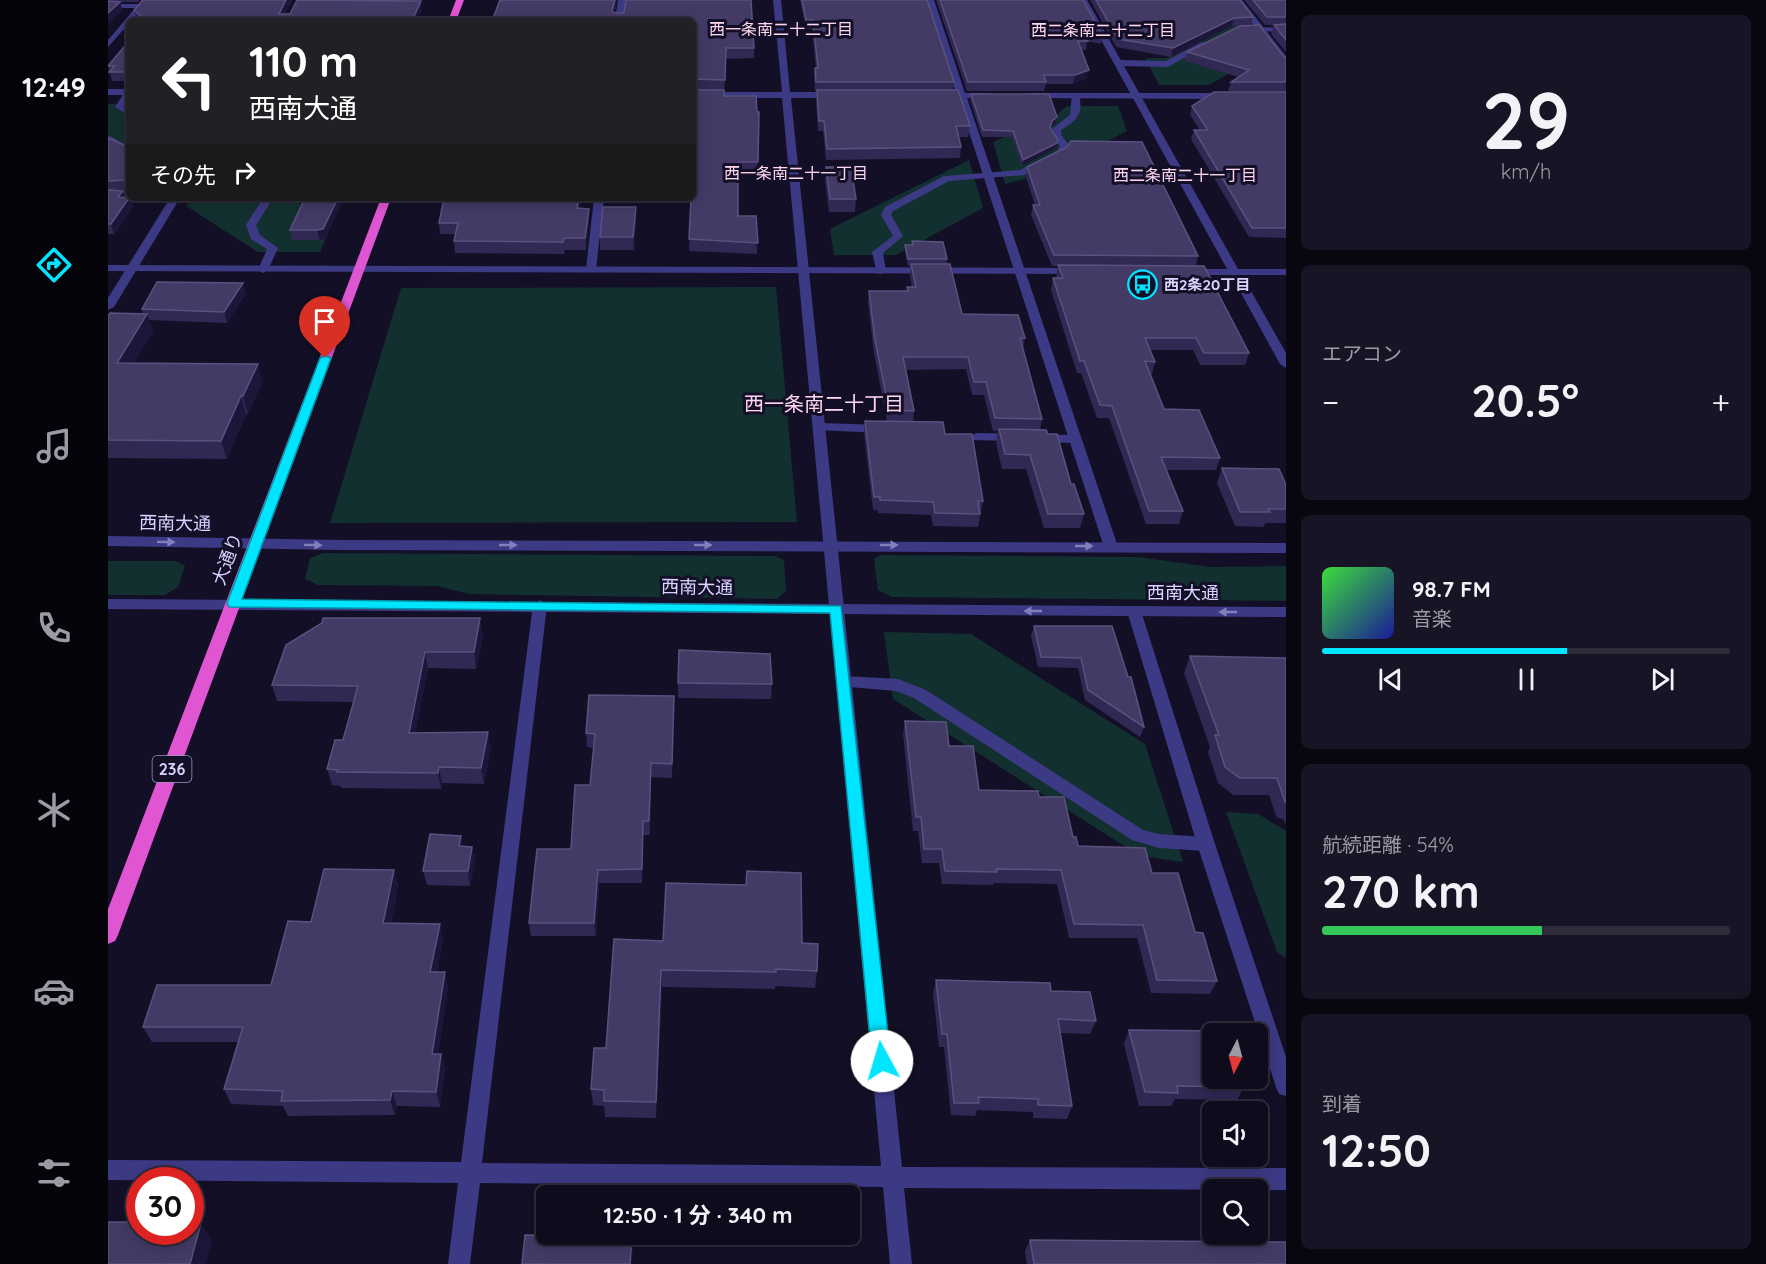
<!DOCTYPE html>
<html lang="ja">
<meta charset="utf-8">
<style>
:root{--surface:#0e0b1c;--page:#171425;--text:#f1f3f6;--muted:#9b9ba3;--line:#2e2b3b;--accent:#00e5ff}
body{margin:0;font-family:Quicksand,"Noto Sans JP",sans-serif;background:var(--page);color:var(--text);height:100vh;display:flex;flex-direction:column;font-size:22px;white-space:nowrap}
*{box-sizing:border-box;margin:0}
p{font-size:20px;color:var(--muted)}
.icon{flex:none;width:33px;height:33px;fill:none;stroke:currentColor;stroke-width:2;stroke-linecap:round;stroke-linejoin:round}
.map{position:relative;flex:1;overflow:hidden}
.details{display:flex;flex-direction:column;gap:15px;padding:15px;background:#08060f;width:480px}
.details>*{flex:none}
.top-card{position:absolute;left:18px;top:18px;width:570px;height:183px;border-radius:9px;box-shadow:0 3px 15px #0003,0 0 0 2px var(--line);background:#202124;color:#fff;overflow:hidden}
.needle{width:39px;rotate:186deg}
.fabs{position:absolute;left:1094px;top:1023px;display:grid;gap:12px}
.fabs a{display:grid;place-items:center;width:66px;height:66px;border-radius:9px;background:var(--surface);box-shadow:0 3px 15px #0003,0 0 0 2px var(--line);font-size:30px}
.speed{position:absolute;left:18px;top:1167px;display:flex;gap:12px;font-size:30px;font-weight:700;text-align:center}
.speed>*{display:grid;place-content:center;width:78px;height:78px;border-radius:50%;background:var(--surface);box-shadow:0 3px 15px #0003,0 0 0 2px var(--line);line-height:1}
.speed .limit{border:9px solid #d22;background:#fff;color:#111}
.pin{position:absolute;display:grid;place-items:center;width:51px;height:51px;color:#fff;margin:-62px -26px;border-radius:50% 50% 50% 0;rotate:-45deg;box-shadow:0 0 6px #0007}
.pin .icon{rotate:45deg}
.me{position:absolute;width:66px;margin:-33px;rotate:354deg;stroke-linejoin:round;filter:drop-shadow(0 0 4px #0008)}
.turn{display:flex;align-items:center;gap:21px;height:126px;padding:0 24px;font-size:27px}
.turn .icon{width:78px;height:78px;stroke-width:2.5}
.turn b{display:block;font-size:42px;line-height:51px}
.then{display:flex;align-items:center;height:57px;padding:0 24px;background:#0003;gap:12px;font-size:22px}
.big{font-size:45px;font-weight:700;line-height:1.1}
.details .tile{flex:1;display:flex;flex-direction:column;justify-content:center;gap:9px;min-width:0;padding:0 21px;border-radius:9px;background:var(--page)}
.details .dial{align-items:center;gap:0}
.dial b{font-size:78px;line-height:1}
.song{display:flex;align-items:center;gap:18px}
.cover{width:72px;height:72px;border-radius:9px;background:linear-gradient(135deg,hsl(120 70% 55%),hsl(240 70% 35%))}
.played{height:6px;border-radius:3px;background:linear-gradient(90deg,var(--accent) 60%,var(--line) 60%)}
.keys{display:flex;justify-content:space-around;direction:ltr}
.heat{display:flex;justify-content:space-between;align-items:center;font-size:33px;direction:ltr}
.charge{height:9px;border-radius:4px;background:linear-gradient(90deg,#34c759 54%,var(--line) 0)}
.trip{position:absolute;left:428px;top:1185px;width:324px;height:60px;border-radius:9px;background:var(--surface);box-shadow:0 3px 15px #0003,0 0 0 2px var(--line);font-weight:700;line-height:60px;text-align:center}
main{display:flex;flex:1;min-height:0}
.tabs{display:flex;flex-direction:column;width:108px;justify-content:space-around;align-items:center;background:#06040b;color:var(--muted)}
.tabs .icon{width:42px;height:42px}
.tabs .active{color:var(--accent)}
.tabs b{font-size:27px;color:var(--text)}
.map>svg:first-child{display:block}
.green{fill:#12302f}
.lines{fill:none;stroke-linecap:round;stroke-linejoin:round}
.service{fill:#3d3a85;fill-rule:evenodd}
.minor{fill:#3d3a85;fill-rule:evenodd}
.tertiary{fill:#3d3a85;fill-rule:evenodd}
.trunk{fill:#e055d1;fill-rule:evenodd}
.wall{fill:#312854}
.shaded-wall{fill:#1d163a}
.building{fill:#433a66;stroke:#5a527e;stroke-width:1.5}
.oneway{fill:#837fbc}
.route{fill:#00e5ff;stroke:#0095a6;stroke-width:1.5}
.labels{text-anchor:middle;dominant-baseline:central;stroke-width:6;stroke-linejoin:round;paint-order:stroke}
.far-poi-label{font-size:15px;font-weight:bold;fill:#d9d4ff;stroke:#130f26;text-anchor:start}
.far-neighbourhood-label{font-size:16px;fill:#ffd6f0;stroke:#130f26}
.shield{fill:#130f26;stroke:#9e99be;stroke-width:1.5}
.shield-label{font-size:16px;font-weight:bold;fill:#d9d4ff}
.street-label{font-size:18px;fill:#d9d4ff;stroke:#130f26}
.neighbourhood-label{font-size:20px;fill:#ffd6f0;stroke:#130f26}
</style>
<main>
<nav class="tabs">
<b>12:49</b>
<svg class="icon active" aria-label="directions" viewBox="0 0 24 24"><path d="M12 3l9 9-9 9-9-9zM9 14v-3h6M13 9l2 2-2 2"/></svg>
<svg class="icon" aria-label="music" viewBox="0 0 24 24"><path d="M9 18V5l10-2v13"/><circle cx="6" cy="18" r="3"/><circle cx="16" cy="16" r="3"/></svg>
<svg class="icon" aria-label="phone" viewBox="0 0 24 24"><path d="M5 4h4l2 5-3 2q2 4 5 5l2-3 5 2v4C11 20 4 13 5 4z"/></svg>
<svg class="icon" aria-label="climate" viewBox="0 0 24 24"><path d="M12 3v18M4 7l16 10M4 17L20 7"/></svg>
<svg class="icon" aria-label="car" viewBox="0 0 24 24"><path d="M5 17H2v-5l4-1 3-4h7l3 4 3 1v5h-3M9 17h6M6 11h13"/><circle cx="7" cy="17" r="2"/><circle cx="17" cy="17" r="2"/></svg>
<svg class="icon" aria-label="filters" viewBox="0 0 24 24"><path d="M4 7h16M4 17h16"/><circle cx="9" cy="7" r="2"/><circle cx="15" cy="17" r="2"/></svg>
</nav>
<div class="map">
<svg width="1178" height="1264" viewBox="0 0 1178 1264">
<rect width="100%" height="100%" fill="#130f26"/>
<path class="green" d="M1133 21 1158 53 1101 85H1051L1037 58H1059Z
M0 104H21V167L0 154Z
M959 106H1010L1019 131 934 175 897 184 885 142 919 127 936 125Z
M861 160 875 208 788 255H726L722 229Z
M83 198H182L224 223 212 252H150L78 206Z
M668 287 689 522 222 523 293 288Z
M215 553 667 556 676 560 678 591 669 599 361 594 329 586 210 585 197 579 202 558Z
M772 555 1030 557 1103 567 1178 566V601L784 597 770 590 766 559Z
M0 561H68L77 566 70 587 57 595H0Z
M776 632 863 634 1037 744 1075 862 1032 856 785 699Z
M1118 812 1150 814 1178 831V958L1169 952Z"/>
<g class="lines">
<path class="service" d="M0 4H33L37 6 33 8H0Z
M1178 27V31L1136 32 1132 30 1136 28Z
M1094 42 1101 44 1060 67 1012 66 1008 63 1012 60 1058 61Z
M21 89V99L16 106 21 109V116L7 107 18 90Z
M964 94 971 96C976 114 968 121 953 130V135L962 146 956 155 917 175 841 181 785 211 783 215 795 236 775 253 778 271 773 274 769 273 764 252 785 236 773 215 777 207 836 176 912 170 949 151 952 146 943 135 944 129 962 115Z
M0 135 21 147V154L0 142Z
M0 192H21V198H0Z
M150 198H160L162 203 148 225 152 235 170 248 160 270 155 273 150 270 159 249 143 239 138 225 152 203Z
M711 423 776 425 782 429 776 433 707 430 705 427 707 424Z
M868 433 967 435 973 439 967 443 863 440 862 437Z
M736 676 790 679 818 690 1035 830 1051 834 1098 837 1104 839 1107 844 1104 849 1098 851 1051 848 1024 840 806 698 788 691 730 686 728 682 730 678Z"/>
<path class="minor" d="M510 0H518L515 21H507Z
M665 0H673L682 92H728L732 95 728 98H683L794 1167 1178 1168V1190L796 1188 804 1264H782L775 1187 372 1183 362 1264H340L350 1183 0 1180V1160L353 1162 425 605 432 600 439 605 374 1163 773 1166 674 98H585V92H674Z
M818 0H826L857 93H881L885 96 881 99 859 98 1010 547 1008 550 1003 552 996 547 850 98H833L829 95 833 92 848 93Z
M1126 0H1134L1178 56V65L1175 64Z
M0 89H21V95H0Z
M923 93H1118L1122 96 1118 99 920 98V94Z
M62 198H72L6 307 0 310V298Z
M486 198H496L488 269 483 272 478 269Z
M1026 606 1033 611 1107 844 1178 1057V1096L1171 1094 1168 1087 1089 844 1019 611Z"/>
<path class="tertiary" d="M34 0H42L0 47V40Z
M971 0H979L1130 269H1178V275H1134L1178 353V368L1172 364 1123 275H1080L1075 272 1080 269H1119Z
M0 265 969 268 974 271 969 274 0 271Z
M0 536 232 540 1178 543V553L232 550 0 546Z
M0 599 1178 607V617L0 609Z"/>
<path class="trunk" d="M348 0H356L348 21H340Z
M273 198H283L10 935 7 941 0 944V909Z"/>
</g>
<path class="wall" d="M0 0H32L30 2H12L14 10 0 24Z
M35 0H184L177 14 279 1 314 10 309 21H31L28 19 26 10Z
M392 0H509L507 13H516L518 0H643L646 48V58L618 59 616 96H648L649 112H651L649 174 630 173V216H648L649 254 581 251 583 198H585V21H384Z
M692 0H819L846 82 845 90 862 126 860 137H851L853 147 852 158 718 160 715 131H710L708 100 709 91H707L706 76 707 68H708L704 29H698Z
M828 0H975L994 35 993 44 979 41 978 50H973L979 78 965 84H938L936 91H859Z
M982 0H1132L1145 17 1143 25 1124 26 1063 57 1008 47Z
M1136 0H1178V52L1163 34 1166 25H1157Z
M21 41V81H4L0 66Z
M1079 52 1178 57V91H1120L1123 82 1131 77 1077 61Z
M1178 92V238L1141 237 1083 139 1086 130H1092L1082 115 1084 106Z
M863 94 948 123 943 127 942 129 950 140 949 146 947 149 914 166 904 137H874L862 100Z
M0 139 19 147 21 139V190H4L17 197 22 198 25 207 6 234H0Z
M718 167 748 199 747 212H721L717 180Z
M919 167 1090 256 1088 265 1141 353 1137 365H1092L1085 350H1042L1047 362 1044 374H1042L1056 409 1112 458 1108 470H1058L1075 511 1071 524H1038L1001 418H989L973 373H969L943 290 945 278H949L948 277 950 266H944L923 215 925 205H927L918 177Z
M187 198H236L217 239 212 240H184L182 230 195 204Z
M325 198H474L472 208 481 220 478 250H457L456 254 347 253 346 241 347 234H332L331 223 336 199H325Z
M528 220 526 250H492V237Z
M804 241 839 259V264L854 314 917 338 915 348 934 419 932 430 940 434 963 484 976 514 972 528H936L918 469H894L888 443 890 431H885L876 395H864L858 369 798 370 806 411 805 422 837 434 875 501 870 527 825 526 823 515 770 513V510H765L756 434 757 421H779L766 353 760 303 761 291H799V287H804L802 276 803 266H800L797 251V245H804Z
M135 283 138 294 119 323 41 320 45 331 26 363 154 382 140 414H138L119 459 0 458V316L35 314 34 309Z
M1114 468 1178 485V523H1157L1156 527 1127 526 1109 483Z
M926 626 1020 677 1036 727 1032 737 977 700 970 668 930 667 923 636Z
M375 635 368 669 320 668 307 733 383 748 376 784 334 783 333 789 233 788V786L224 785 219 769 235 740 245 702 169 701 164 685Z
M1082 656 1178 658V824L1175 819 1169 818 1161 795H1125L1110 783 1100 752 1102 747 1076 673Z
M570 683 664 684 663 699 570 698Z
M566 696 564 778 543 777 542 835H535L534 883H491L488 936H423L421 923 463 849 482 785 485 748 479 747 478 733Z
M797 721 841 746 871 790 931 797 965 837 970 846 1044 873 1087 932 1109 981 1102 994 1043 993 1029 938H961L949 884 886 883 885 885 834 884 831 863H814L810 831H805L795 734Z
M355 846 364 847 367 861 362 886 319 885 315 871Z
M286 870 290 886 283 923 335 939 329 972 340 988 330 1054H333L337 1069 332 1107 289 1106 287 1115 180 1116 175 1106 123 1104 116 1089 130 1042H44L35 1027 163 985 203 922Z
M506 939 694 943 709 971 707 988 667 986V989L554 987 548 1118 497 1117 496 1106 485 1105 483 1089 498 1048Z
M828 980 943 991 988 1021 982 1034 952 1033 964 1106 959 1119 925 1118V1112L869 1110 867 1116 843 1115 836 1047H831L825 994Z
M1021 1030 1136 1087 1129 1100 1067 1099 1063 1106H1031L1016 1044Z
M922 1240 1178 1264H919L917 1251Z"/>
<path class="shaded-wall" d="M178 0H184L173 21 171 14Z
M507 0H509L505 21 504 11Z
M313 1 314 10 309 21H304Z
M12 2 14 10 0 24V13Z
M1126 18 1124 26 1063 57 1065 48Z
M981 70 979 78 965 84 967 75Z
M949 117 948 123 943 127 944 121Z
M950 140 949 146 947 149 914 166 915 160Z
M15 191 18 200 10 197Z
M22 198 25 207 6 234 3 224Z
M230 198H236L217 239 212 240 209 230Z
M471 198H474L470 220 469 208Z
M528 207V220L526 250 525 237Z
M481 209V220L478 250 477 238Z
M135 283 138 294 119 323 116 312Z
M39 314 45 331 16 381 9 363Z
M150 364 154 382 140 414 135 396Z
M133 396 138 414 119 459 113 441Z
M372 618 375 635 368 669 366 652Z
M317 652 320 668 304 749 301 733Z
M566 696V710L564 778V764Z
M380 732 383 748 376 784 373 768Z
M543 763V777L542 835 541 821Z
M331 767 334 783 333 789 330 773Z
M353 836 356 850 351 846Z
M364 847 367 861 362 886 360 871Z
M286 870 290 886 280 938 275 923Z
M490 870 491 883 488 936 486 923Z
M332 924 335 939 326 988 322 972Z
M553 970 554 987 548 1118V1102Z
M337 972 340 988 328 1069 324 1054Z
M333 1054 337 1069 332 1107 328 1092Z
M284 1091 289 1106 287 1115 282 1100Z
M93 1223 104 1241 98 1264H82Z
M524 1236 525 1248 524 1264H522Z"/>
<path class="building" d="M35 0H178L171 14H182L189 0 313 1 304 21H38L26 10Z
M392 0H507L504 11 507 13H516L518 0H643L646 48H618L617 80 585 79V21H384Z
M694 0H819L846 82H708L707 68H710L705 20H698Z
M832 0H975L994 35 974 31 980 41H970L981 70 967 75H936L938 82H860Z
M988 0H1132L1145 17 1126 18 1065 48 1010 39Z
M1145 0H1178V17H1159Z
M0 1 12 2 0 13Z
M1178 24V40L1166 25Z
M1151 25 1176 57H1178V82H1123L1141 70 1079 52 1132 26Z
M21 41V72H1L7 66H0Z
M585 90H616V96H648L649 112H651L650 162H630V216H648L650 243 581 239 583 198H585Z
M709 90H850L862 126H848L853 147 719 149 716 121H711Z
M1106 92H1178V228H1144L1086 130H1100L1084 106Z
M863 94H941L949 117 944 121 942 128 950 140 949 143 915 160 905 131 875 130Z
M0 139H4L19 147 21 139 20 184 18 180 0 181Z
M963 141 1034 142 1090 256 946 255 925 205H932L919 167 959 147Z
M718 167H743L748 199H722Z
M0 190 15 191 10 197 21 198 3 224H0Z
M197 198H230L215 229 209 230H182Z
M336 198H471L469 208 481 209 477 238H456L455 242 346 241 350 223H331Z
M495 207H528L525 237H492Z
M804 241 835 242 839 259H800L797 245H805Z
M803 264H842L854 314 910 315 917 338H912L934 419 887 418 878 382H866L860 357H795L806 411 781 410 767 340 761 291H800L799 287H808Z
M950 265 1096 266 1141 353H1096L1088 338H1037L1047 362 1037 361 1056 409 1091 410 1112 458 1053 457 1075 511H1041L1004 406 992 405 976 361H972L945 278H955Z
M49 282 135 283 116 312 34 309Z
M2 313 39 314 9 363 150 364 135 396H133L113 441 0 440V316Z
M757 421 835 422 837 434H864L875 501H870L872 514 827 513 825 502 772 500V497H766Z
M891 429 938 430 940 434H949L963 484H966L976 514H940L922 455 897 454Z
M1114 468 1171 469 1178 485V509H1160L1162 512H1132Z
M215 618H372L366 652H317L301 733 380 732 373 768 331 767 330 773 229 772 230 770 219 769 227 740H235L250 686 164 685 178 645 214 623Z
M926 626H1004L1020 677H1023L1036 727 980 690 973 658 933 657Z
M571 650 662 654 664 684 570 683Z
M1082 656 1178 658V802H1177L1169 778H1132L1117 767 1107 735H1111Z
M481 695 566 696 564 764 543 763 541 821H535L534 869 490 870 486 923H421L429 849H463L467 785H482L487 734 478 733Z
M797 721 838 722 841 746H865L871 790 930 791 931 797H956L965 837H968L970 846 1037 848 1044 873H1070L1087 932 1095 933 1109 981 1049 980 1035 925 966 924 953 870 888 869 889 872 837 871 834 849H816L813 817H808Z
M322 834 353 836 351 846 364 847 360 871H315Z
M216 869 286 870 275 923 332 924 322 972H337L324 1054H333L328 1092 284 1091 282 1100 173 1101 175 1091 116 1089 135 1027H35L49 985H163L180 921 203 922Z
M639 871 693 873 694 943 710 944 709 971 668 969V972L553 970 548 1102 496 1101V1090L483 1089 486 1048H498L506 939 555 941 558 883 638 885Z
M828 980 942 983 943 991 982 992 988 1021 950 1019 964 1106 930 1105V1099L870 1097 871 1103H846L839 1034H834Z
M1021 1030 1119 1031 1120 1034H1104V1078H1134L1136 1087 1069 1086 1070 1093 1037 1092Z
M0 1222H32V1232H82V1223H93L82 1264H0Z
M417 1235 524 1236 522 1264H414Z
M922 1240 1178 1242V1264H926Z"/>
<defs><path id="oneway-solid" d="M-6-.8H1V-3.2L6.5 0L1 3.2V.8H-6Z" transform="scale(1.5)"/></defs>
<g class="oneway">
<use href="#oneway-solid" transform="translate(58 542) rotate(1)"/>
<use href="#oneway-solid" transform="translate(205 545) rotate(1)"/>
<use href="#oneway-solid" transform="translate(400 545)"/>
<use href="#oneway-solid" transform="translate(595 545)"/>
<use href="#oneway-solid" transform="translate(781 545)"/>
<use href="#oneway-solid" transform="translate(976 546)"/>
<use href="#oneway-solid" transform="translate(925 611) rotate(-180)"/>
<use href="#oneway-solid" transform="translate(1120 612) rotate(-180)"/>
</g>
<path class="route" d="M217 355 223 358 134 599 733 606 783 1061 780 1067 774 1069 767 1067 764 1061 722 613 121 607 119 603 212 358Z"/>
<defs>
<symbol id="bus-ring" viewBox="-11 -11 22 22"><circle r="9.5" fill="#130f26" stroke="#00e5ff" stroke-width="1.5"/><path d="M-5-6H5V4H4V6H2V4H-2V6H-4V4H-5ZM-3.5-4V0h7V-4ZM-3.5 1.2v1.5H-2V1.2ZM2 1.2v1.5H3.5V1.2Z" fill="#00e5ff"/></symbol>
</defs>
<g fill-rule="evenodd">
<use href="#bus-ring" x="1018" y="268" width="33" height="33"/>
</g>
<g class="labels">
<g class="far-poi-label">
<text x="1056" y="284">西2条20丁目</text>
</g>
<g class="far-neighbourhood-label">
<text x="673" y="29">西一条南二十二丁目</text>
<text x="995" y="30">西二条南二十二丁目</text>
<text x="688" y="173">西一条南二十一丁目</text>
<text x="1077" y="175">西二条南二十一丁目</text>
</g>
<rect class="shield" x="44.5" y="756" width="39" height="26" rx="4.5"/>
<g class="shield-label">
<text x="64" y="769">236</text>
</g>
<g class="street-label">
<text transform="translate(67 523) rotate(1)">西南大通</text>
<text transform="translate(119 559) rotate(-70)">大通り</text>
<text transform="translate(589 587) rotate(1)">西南大通</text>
<text x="1075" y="592">西南大通</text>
</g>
<g class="neighbourhood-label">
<text x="716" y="403">西一条南二十丁目</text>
</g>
</g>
</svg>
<div class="fabs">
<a><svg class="needle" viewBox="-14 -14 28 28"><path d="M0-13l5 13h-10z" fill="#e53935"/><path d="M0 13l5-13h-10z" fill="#9b9ba3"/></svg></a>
<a><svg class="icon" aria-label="sound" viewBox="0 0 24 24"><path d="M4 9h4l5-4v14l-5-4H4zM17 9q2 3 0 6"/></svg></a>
<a><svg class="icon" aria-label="search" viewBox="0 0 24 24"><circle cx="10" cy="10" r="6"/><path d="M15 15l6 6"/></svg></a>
</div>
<div class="speed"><div class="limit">30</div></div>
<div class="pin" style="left:217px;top:358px;background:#d93025"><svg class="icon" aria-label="arrive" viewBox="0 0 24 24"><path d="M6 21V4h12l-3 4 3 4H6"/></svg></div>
<svg class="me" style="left:774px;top:1061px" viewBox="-20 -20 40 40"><circle r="19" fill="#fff"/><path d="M0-13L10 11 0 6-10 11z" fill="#00e5ff"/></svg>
<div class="trip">12:50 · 1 分 · 340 m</div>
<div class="top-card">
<div class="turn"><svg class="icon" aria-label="left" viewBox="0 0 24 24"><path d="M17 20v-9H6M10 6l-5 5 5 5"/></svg><div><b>110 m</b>西南大通</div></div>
<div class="then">その先<svg class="icon" aria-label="right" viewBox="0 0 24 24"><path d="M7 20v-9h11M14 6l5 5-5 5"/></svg></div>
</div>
</div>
<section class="details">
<div class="tile dial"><b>29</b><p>km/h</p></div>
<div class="tile"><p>エアコン</p>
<div class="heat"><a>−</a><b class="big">20.5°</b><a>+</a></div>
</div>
<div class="tile">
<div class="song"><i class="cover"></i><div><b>98.7 FM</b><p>音楽</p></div></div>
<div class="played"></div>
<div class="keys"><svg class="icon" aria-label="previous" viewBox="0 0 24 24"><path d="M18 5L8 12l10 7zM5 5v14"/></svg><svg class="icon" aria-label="pause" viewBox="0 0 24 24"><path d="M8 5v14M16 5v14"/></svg><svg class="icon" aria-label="next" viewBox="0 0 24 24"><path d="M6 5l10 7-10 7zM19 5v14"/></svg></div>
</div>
<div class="tile"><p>航続距離 · 54%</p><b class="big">270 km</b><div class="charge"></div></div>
<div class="tile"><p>到着</p><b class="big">12:50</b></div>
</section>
</main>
